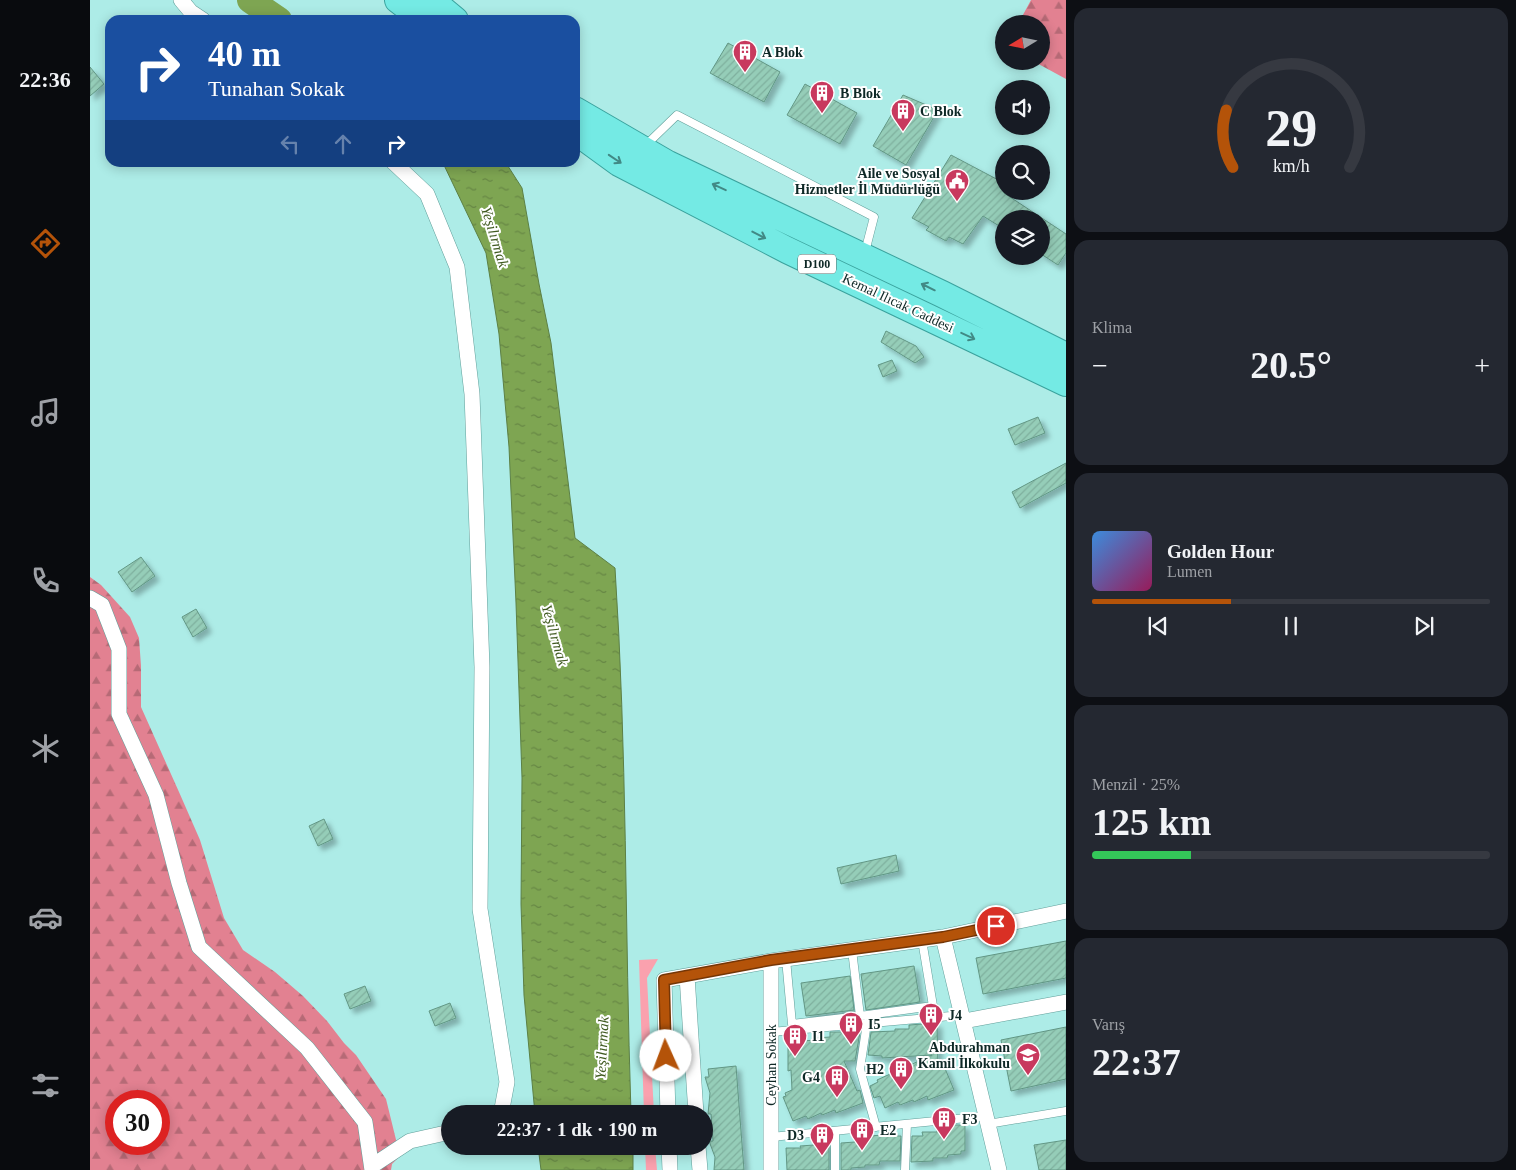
<!DOCTYPE html>
<html lang="tr">
<meta charset="utf-8">
<style>
:root{--surface:#171b24;--page:#242831;--text:#f1f3f6;--muted:#9ea1a6;--line:#363941;--accent:#b45309}
body{margin:0;font-family:"Times New Roman",serif;background:var(--page);color:var(--text);height:100vh;display:flex;flex-direction:column;font-size:19px;white-space:nowrap}
*{box-sizing:border-box;margin:0}
p{font-size:16px;color:var(--muted)}
.icon{flex:none;width:28px;height:28px;fill:none;stroke:currentColor;stroke-width:2;stroke-linecap:round;stroke-linejoin:round}
.map{position:relative;flex:1;overflow:hidden}
.panel{display:flex;flex-direction:column;gap:8px;padding:8px;background:#0d0f14;width:450px}
.panel>*{flex:none}
.guide{position:absolute;left:15px;top:15px;width:475px;height:152px;border-radius:15px;box-shadow:0 2px 12px #0003;background:#1a4fa0;color:#fff;overflow:hidden}
.needle{width:32px;rotate:260deg}
.tools{position:absolute;left:905px;top:15px;display:grid;gap:10px}
.tools a{display:grid;place-items:center;width:55px;height:55px;border-radius:50%;background:var(--surface);box-shadow:0 2px 12px #0003;font-size:25px}
.speed{position:absolute;left:15px;top:1090px;display:flex;gap:10px;font-size:25px;font-weight:700;text-align:center}
.speed>*{display:grid;place-content:center;width:65px;height:65px;border-radius:50%;background:var(--surface);box-shadow:0 2px 12px #0003;line-height:1}
.speed .limit{border:8px solid #d22;background:#fff;color:#111}
.pin{position:absolute;display:grid;place-items:center;width:42px;height:42px;color:#fff;margin:-21px;border:2px solid #fff;border-radius:50%;box-shadow:0 1px 5px #0007}
.me{position:absolute;width:55px;margin:-28px;rotate:358deg;stroke-linejoin:round;filter:drop-shadow(0 0 4px #0008)}
.turn{display:flex;align-items:center;gap:18px;height:105px;padding:0 20px;font-size:22px}
.turn .icon{width:65px;height:65px;stroke-width:2.5}
.turn b{display:block;font-size:35px;line-height:42px}
.lanes{display:flex;align-items:center;height:48px;padding:0 20px;background:#0003;justify-content:center;gap:25px;direction:ltr}
.lanes .off{opacity:.35}
.big{font-size:38px;font-weight:700;line-height:1.1}
.panel .widget{flex:1;display:flex;flex-direction:column;justify-content:center;gap:8px;min-width:0;padding:0 18px;border-radius:15px;background:var(--page)}
.panel .dial{align-items:center;gap:0}
.dial svg{height:130px;overflow:visible;fill:none;stroke:var(--line);stroke-width:7;stroke-linecap:round;text-anchor:middle}
.dial text{fill:var(--text);stroke:none}
.song{display:flex;align-items:center;gap:15px}
.cover{width:60px;height:60px;border-radius:8px;background:linear-gradient(135deg,hsl(210 70% 55%),hsl(330 70% 35%))}
.played{height:5px;border-radius:2px;background:linear-gradient(90deg,var(--accent) 35%,var(--line) 35%)}
.keys{display:flex;justify-content:space-around;direction:ltr}
.heat{display:flex;justify-content:space-between;align-items:center;font-size:28px;direction:ltr}
.charge{height:8px;border-radius:4px;background:linear-gradient(90deg,#34c759 25%,var(--line) 0)}
.trip{position:absolute;left:351px;top:1105px;width:272px;height:50px;border-radius:25px;background:var(--surface);box-shadow:0 2px 12px #0003;font-weight:700;line-height:50px;text-align:center}
main{display:flex;flex:1;min-height:0}
.dock{display:flex;flex-direction:column;width:90px;justify-content:space-around;align-items:center;background:#090b0e;color:var(--muted)}
.dock .icon{width:35px;height:35px}
.dock .on{color:var(--accent)}
.dock b{font-size:22px;color:var(--text)}
.map>svg:first-child{display:block}
.green{fill:#faa1ae}
.forest{fill:url(#forest-firs);fill-rule:evenodd}
.water{fill:url(#water-ripples);stroke:#5c8045}
.lines{fill:none;stroke-linecap:round;stroke-linejoin:round}
.river{stroke:#7ea552;stroke-width:26}
.building{fill:url(#building-hatch);stroke:#629785;filter:url(#shadow)}
.service-casing{stroke:#619f9a;stroke-width:9}
.minor-casing{stroke:#619f9a;stroke-width:16}
.trunk-casing{stroke:#3aa29d;stroke-width:28}
.service{stroke:#fff;stroke-width:8}
.minor{stroke:#fff;stroke-width:15}
.trunk{stroke:#74eae4;stroke-width:26}
.oneway{stroke:#418985}
.route-casing{stroke:#753606;stroke-width:12}
.route{stroke:#b45309;stroke-width:9}
.labels{text-anchor:middle;dominant-baseline:central;stroke-width:4;stroke-linejoin:round;paint-order:stroke}
.shield{fill:#fff;stroke:#566867;stroke-width:1}
.shield-label{font-size:12px;font-weight:bold;fill:#0e2826}
.poi-label{font-size:14px;font-weight:bold;fill:#0e2826;stroke:#fff;text-anchor:start}
.street-label{font-size:14px;fill:#0e2826;stroke:#fff}
.water-label{font-size:15px;font-style:italic;fill:#415b21;stroke:#fff}
</style>
<main>
<nav class="dock">
<b>22:36</b>
<svg class="icon on" aria-label="directions" viewBox="0 0 24 24"><path d="M12 3l9 9-9 9-9-9zM9 14v-3h6M13 9l2 2-2 2"/></svg>
<svg class="icon" aria-label="music" viewBox="0 0 24 24"><path d="M9 18V5l10-2v13"/><circle cx="6" cy="18" r="3"/><circle cx="16" cy="16" r="3"/></svg>
<svg class="icon" aria-label="phone" viewBox="0 0 24 24"><path d="M5 4h4l2 5-3 2q2 4 5 5l2-3 5 2v4C11 20 4 13 5 4z"/></svg>
<svg class="icon" aria-label="climate" viewBox="0 0 24 24"><path d="M12 3v18M4 7l16 10M4 17L20 7"/></svg>
<svg class="icon" aria-label="car" viewBox="0 0 24 24"><path d="M5 17H2v-5l4-1 3-4h7l3 4 3 1v5h-3M9 17h6M6 11h13"/><circle cx="7" cy="17" r="2"/><circle cx="17" cy="17" r="2"/></svg>
<svg class="icon" aria-label="filters" viewBox="0 0 24 24"><path d="M4 7h16M4 17h16"/><circle cx="9" cy="7" r="2"/><circle cx="15" cy="17" r="2"/></svg>
</nav>
<div class="map">
<svg width="976" height="1170" viewBox="0 0 976 1170">
<defs>
<pattern id="forest-firs" width="22" height="20" patternUnits="userSpaceOnUse" patternTransform="scale(1.25)"><rect width="22" height="20" fill="#e28191"/><path d="M5 1l3.5 6h-7zM16 11l3.5 6h-7z" fill="#b66a76"/></pattern>
<pattern id="water-ripples" width="26" height="14" patternUnits="userSpaceOnUse" patternTransform="scale(1.25)"><rect width="26" height="14" fill="#7ea552"/><path d="M2 4q2-2 4 0t4 0M15 11q2-2 4 0t4 0" fill="none" stroke="#668644"/></pattern>
<pattern id="building-hatch" width="6" height="6" patternUnits="userSpaceOnUse" patternTransform="scale(1.25)"><rect width="6" height="6" fill="#95cdb8"/><path d="M-1 1l2-2M0 6l6-6M5 7l2-2" fill="none" stroke="#7fb09e"/></pattern>
<filter id="shadow"><feDropShadow dx="4.5" dy="4.5" stdDeviation="2.5" flood-color="#0004"/></filter>
</defs>
<rect width="100%" height="100%" fill="#adece7"/>
<path class="green" d="M568 959 557 978 564 1114H554L549 960Z
M555 1146H565L567 1170H556Z"/>
<path class="forest" d="M941 0H976V79L943 61H951V24H928Z
M0 577 11 585 40 617 49 638 51 666V707L89 792 110 840 134 918 153 950 185 972 213 996 237 1021 254 1043 266 1055 296 1099 310 1156 302 1164 301 1170H0ZM26 1101H69V1144H26Z"/>
<path class="water" d="M353 163H416L432 188 449 284 461 343 485 538 525 568C537 749 535 932 541 1114H445L434 995 431 904 432 778 426 603 419 447 409 334 396 253Z
M448 1146H543V1170H451Z"/>
<g class="lines">
<path class="river" d="M160 0 189 20"/>
</g>
<path class="building" d="M638 43 690 72 674 102 620 73Z
M0 67 14 84 0 96Z
M715 84 767 113 750 144 697 115Z
M813 95 848 110 816 165 783 146Z
M861 155 914 183V193L976 234V253L968 265 951 254V219H914V229L893 216 873 244 859 237 856 241 836 230 839 227 822 218Z
M796 331 826 346 834 357 825 363 791 342Z
M802 360 807 371 793 377 788 365Z
M948 417 955 433 925 445 918 429Z
M976 463V483L930 508 922 492Z
M51 557 65 576 42 592 28 572Z
M106 609 117 628 103 637 92 617Z
M234 819 243 839 228 846 219 826Z
M806 855 809 871 751 884 747 868Z
M976 941V978L893 994 886 958Z
M824 966 830 1002 776 1010 771 974Z
M760 976 764 1010 716 1016 711 983Z
M275 986 281 1001 260 1009 254 994Z
M360 1003 366 1018 345 1026 339 1011Z
M847 1023 848 1069 854 1066 864 1090 838 1100 837 1096 824 1102 823 1100 810 1105 808 1102 795 1108 790 1096 784 1098 780 1086 788 1082 787 1080 842 1055 792 1058V1056L778 1055 781 1032 805 1031V1029H819V1025Z
M976 1027V1079L921 1091 911 1040Z
M740 1032H770L765 1061H754L767 1091 770 1090 773 1103 746 1113 745 1110 732 1115 731 1113 718 1119 716 1116 703 1121 693 1097 696 1096 695 1093 702 1090 701 1070 698 1071V1045L712 1044V1041L726 1040V1038L740 1037Z
M646 1066 654 1170H624L625 1157 619 1141H623L621 1114H618L620 1093 615 1077H619L618 1069Z
M861 1125H875V1151H871V1154L858 1155 857 1158H843V1161L821 1162 822 1136H833L832 1132H847V1129H861Z
M793 1132H806L807 1136H811L810 1161H790L789 1165H775V1167L761 1168V1170H751V1143L765 1142V1139L779 1138V1136L793 1135Z
M976 1140V1170H949L944 1145Z
M724 1142H738L739 1143V1170H697L696 1148H711L710 1146 724 1145Z"/>
<g class="lines">
<defs>
<path id="service" d="M556 145 587 115 784 217 775 252
M762 950 770 1016 843 1006 832 940
M696 959 702 1024 770 1016
M777 1023 770 1069 786 1127
M681 1032 872 1015
M898 1124 976 1111
M681 1137 897 1116
M745 1170V1131
M815 1170 817 1124"/>
<path id="minor" d="M91 0 101 12 113 20
M303 162 337 194 367 267 382 394 392 667 390 909 417 1082 411 1114
M0 598 12 605 29 649V714L66 795 89 883 109 947 217 1048 275 1122 282 1170
M853 937 909 1170
M597 976 606 1114
M874 1021 976 1002
M578 1114 574 980 681 961 853 937 976 911
M579 1146 580 1170
M608 1146 610 1170
M282 1166 320 1141 360 1132
M681 1170V961"/>
<path id="trunk" d="M308 0 334 20
M341 0 365 20
M485 110 578 164 852 294 976 356
M485 131 529 163 697 250 976 383"/>
</defs>
<use href="#service" class="service-casing"/>
<use href="#minor" class="minor-casing"/>
<use href="#trunk" class="trunk-casing"/>
<use href="#service" class="service"/>
<use href="#minor" class="minor"/>
<use href="#trunk" class="trunk"/>
</g>
<defs><path id="oneway-shaft" d="M-6 0H5M1.5-3L5.5 0L1.5 3" fill="none" stroke-width="1.6" stroke-linecap="round" stroke-linejoin="round" transform="scale(1.25)"/></defs>
<g class="oneway">
<use href="#oneway-shaft" transform="translate(525 159) rotate(34)"/>
<use href="#oneway-shaft" transform="translate(629 187) rotate(-155)"/>
<use href="#oneway-shaft" transform="translate(669 235) rotate(27)"/>
<use href="#oneway-shaft" transform="translate(838 287) rotate(-154)"/>
<use href="#oneway-shaft" transform="translate(878 336) rotate(25)"/>
</g>
<g class="lines">
<defs>
<path id="route" d="M576 1056 574 980 681 960 853 937 906 926"/>
</defs>
<use href="#route" class="route-casing"/>
<use href="#route" class="route"/>
</g>
<defs>
<symbol id="building-pin" viewBox="-11 -11 22 30"><path d="M0 17L-7.5 6A9.5 9.5 0 1 1 7.5 6Z" fill="#c8395e" stroke="#fff"/><path d="M-4-6H4V6H1V3H-1V6H-4ZM-2.5-4.3h1.7v1.8h-1.7ZM.8-4.3h1.7v1.8H.8ZM-2.5-1h1.7V.8h-1.7ZM.8-1h1.7V.8H.8Z" fill="#fff"/></symbol>
<symbol id="civic-pin" viewBox="-11 -11 22 30"><path d="M0 17L-7.5 6A9.5 9.5 0 1 1 7.5 6Z" fill="#c8395e" stroke="#fff"/><path d="M-.6-6.5H3V-4.5H.6V-3L4-1V1h2V6H-6V1h2V-1L-.6-3ZM-1.2 2.5V6h2.4V2.5Z" fill="#fff"/></symbol>
<symbol id="school-pin" viewBox="-11 -11 22 30"><path d="M0 17L-7.5 6A9.5 9.5 0 1 1 7.5 6Z" fill="#c8395e" stroke="#fff"/><path d="M0-5L7-2L0 1L-7-2ZM-4 1L0 2.5L4 1V4Q0 6-4 4Z" fill="#fff"/></symbol>
</defs>
<g fill-rule="evenodd">
<use href="#building-pin" x="641" y="38" width="28" height="38"/>
<use href="#building-pin" x="718" y="79" width="28" height="38"/>
<use href="#building-pin" x="799" y="97" width="28" height="38"/>
<use href="#civic-pin" x="853" y="167" width="28" height="38"/>
<use href="#building-pin" x="827" y="1001" width="28" height="38"/>
<use href="#building-pin" x="747" y="1010" width="28" height="38"/>
<use href="#building-pin" x="691" y="1022" width="28" height="38"/>
<use href="#school-pin" x="924" y="1041" width="28" height="38"/>
<use href="#building-pin" x="797" y="1055" width="28" height="38"/>
<use href="#building-pin" x="733" y="1063" width="28" height="38"/>
<use href="#building-pin" x="840" y="1105" width="28" height="38"/>
<use href="#building-pin" x="758" y="1116" width="28" height="38"/>
<use href="#building-pin" x="718" y="1121" width="28" height="38"/>
</g>
<g class="labels">
<rect class="shield" x="708" y="254.5" width="38" height="19" rx="4"/>
<g class="shield-label">
<text x="727" y="264">D100</text>
</g>
<g class="poi-label">
<text x="672" y="52">A Blok</text>
<text x="750" y="93">B Blok</text>
<text x="830" y="111">C Blok</text>
<text x="850" y="173" text-anchor="end">Aile ve Sosyal<tspan x="850" dy="16">Hizmetler İl Müdürlüğü</tspan></text>
<text x="858" y="1015">J4</text>
<text x="778" y="1024">I5</text>
<text x="722" y="1036">I1</text>
<text x="920" y="1047" text-anchor="end">Abdurahman<tspan x="920" dy="16">Kamil İlkokulu</tspan></text>
<text x="794" y="1069" text-anchor="end">H2</text>
<text x="730" y="1077" text-anchor="end">G4</text>
<text x="872" y="1119">F3</text>
<text x="790" y="1130">E2</text>
<text x="714" y="1135" text-anchor="end">D3</text>
</g>
<g class="street-label">
<text transform="translate(808 303) rotate(25)">Kemal Ilıcak Caddesi</text>
<text transform="translate(681 1065) rotate(-90)">Ceyhan Sokak</text>
</g>
<g class="water-label">
<text transform="translate(405 237) rotate(73)">Yeşilırmak</text>
<text transform="translate(465 635) rotate(74)">Yeşilırmak</text>
<text transform="translate(512 1048) rotate(-87)">Yeşilırmak</text>
</g>
</g>
</svg>
<div class="tools">
<a><svg class="needle" viewBox="-14 -14 28 28"><path d="M0-13l5 13h-10z" fill="#e53935"/><path d="M0 13l5-13h-10z" fill="#9ea1a6"/></svg></a>
<a><svg class="icon" aria-label="sound" viewBox="0 0 24 24"><path d="M4 9h4l5-4v14l-5-4H4zM17 9q2 3 0 6"/></svg></a>
<a><svg class="icon" aria-label="search" viewBox="0 0 24 24"><circle cx="10" cy="10" r="6"/><path d="M15 15l6 6"/></svg></a>
<a><svg class="icon" aria-label="layers" viewBox="0 0 24 24"><path d="M12 4l9 5-9 5-9-5zM3 14l9 5 9-5"/></svg></a>
</div>
<div class="speed"><div class="limit">30</div></div>
<div class="pin" style="left:906px;top:926px;background:#d93025"><svg class="icon" aria-label="arrive" viewBox="0 0 24 24"><path d="M6 21V4h12l-3 4 3 4H6"/></svg></div>
<svg class="me" style="left:576px;top:1056px" viewBox="-20 -20 40 40"><circle r="19" fill="#fff"/><path d="M0-13L10 11 0 6-10 11z" fill="#b45309"/></svg>
<div class="trip">22:37 · 1 dk · 190 m</div>
<div class="guide">
<div class="turn"><svg class="icon" aria-label="right" viewBox="0 0 24 24"><path d="M7 20v-9h11M14 6l5 5-5 5"/></svg><div><b>40 m</b>Tunahan Sokak</div></div>
<div class="lanes"><svg class="icon off" aria-label="left" viewBox="0 0 24 24"><path d="M17 20v-9H6M10 6l-5 5 5 5"/></svg><svg class="icon off" aria-label="ahead" viewBox="0 0 24 24"><path d="M12 20V5M6 11l6-6 6 6"/></svg><svg class="icon" aria-label="right" viewBox="0 0 24 24"><path d="M7 20v-9h11M14 6l5 5-5 5"/></svg></div>
</div>
</div>
<section class="panel">
<div class="widget dial"><svg viewBox="0 0 100 80">
<path d="M14 69A42 42 0 1 1 86 69"/>
<path d="M14 69A42 42 0 0 1 10 34" stroke="#b45309"/>
<text x="50" y="56" font-size="32" font-weight="700">29</text>
<text x="50" y="72" font-size="11">km/h</text>
</svg></div>
<div class="widget"><p>Klima</p>
<div class="heat"><a>−</a><b class="big">20.5°</b><a>+</a></div>
</div>
<div class="widget">
<div class="song"><i class="cover"></i><div><b>Golden Hour</b><p>Lumen</p></div></div>
<div class="played"></div>
<div class="keys"><svg class="icon" aria-label="previous" viewBox="0 0 24 24"><path d="M18 5L8 12l10 7zM5 5v14"/></svg><svg class="icon" aria-label="pause" viewBox="0 0 24 24"><path d="M8 5v14M16 5v14"/></svg><svg class="icon" aria-label="next" viewBox="0 0 24 24"><path d="M6 5l10 7-10 7zM19 5v14"/></svg></div>
</div>
<div class="widget"><p>Menzil · 25%</p><b class="big">125 km</b><div class="charge"></div></div>
<div class="widget"><p>Varış</p><b class="big">22:37</b></div>
</section>
</main>
